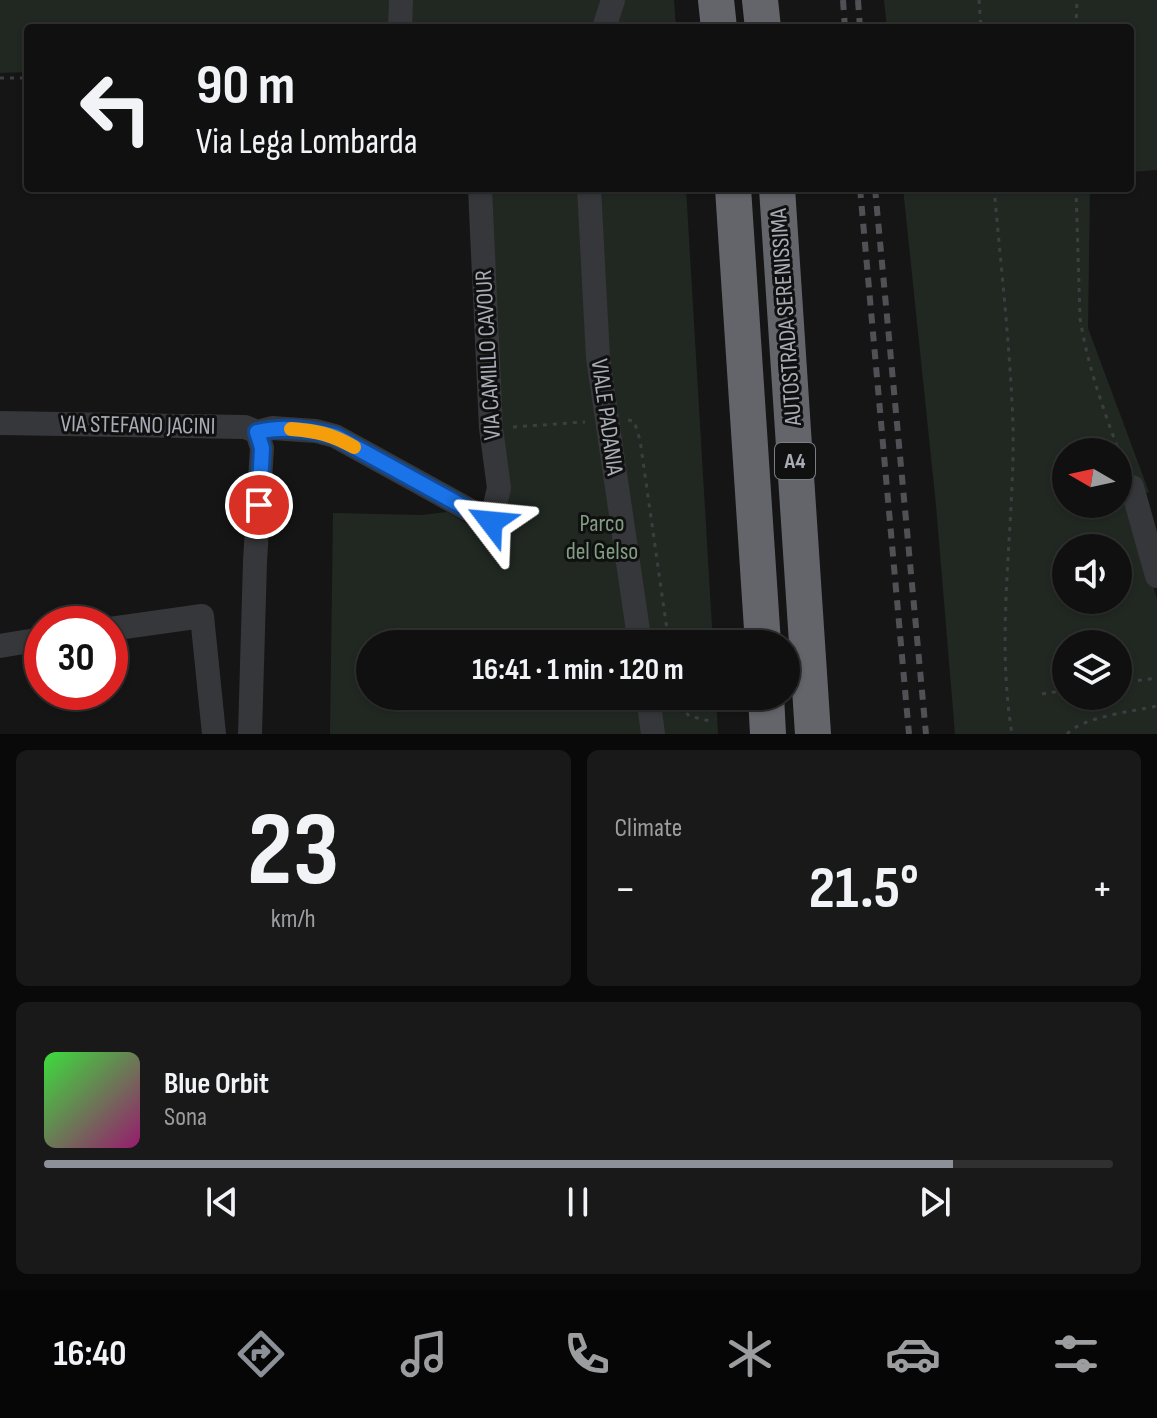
<!DOCTYPE html>
<meta charset="utf-8">
<style>
:root{--surface:#101010;--page:#191919;--text:#f1f3f6;--muted:#9c9d9f;--line:#303030;--accent:#8c9099}
body{margin:0;font-family:"Sofia Sans Condensed",sans-serif;background:var(--page);color:var(--text);height:100vh;display:flex;flex-direction:column;font-size:30px;white-space:nowrap}
*{box-sizing:border-box;margin:0}
p{font-size:26px;color:var(--muted)}
.icon{flex:none;width:44px;height:44px;fill:none;stroke:currentColor;stroke-width:2;stroke-linecap:round;stroke-linejoin:round}
.map{position:relative;height:734px;overflow:hidden}
.side{display:flex;flex-direction:column;gap:16px;padding:16px;background:#090909;flex:1}
.side>*{flex:none}
.top-card{position:absolute;left:24px;top:24px;width:1110px;height:168px;border-radius:8px;box-shadow:0 2px 6px #0004,0 0 0 2px var(--line);background:#101010;color:var(--text);overflow:hidden}
.needle{width:52px;rotate:279deg}
.buttons{position:absolute;left:1052px;top:438px;display:grid;gap:16px}
.buttons a{display:grid;place-items:center;width:80px;height:80px;border-radius:50%;background:var(--surface);box-shadow:0 2px 6px #0004,0 0 0 2px var(--line);font-size:40px}
.speed{position:absolute;left:24px;top:606px;display:flex;gap:16px;font-size:40px;font-weight:700;text-align:center}
.speed>*{display:grid;place-content:center;width:104px;height:104px;border-radius:50%;background:var(--surface);box-shadow:0 2px 6px #0004,0 0 0 2px var(--line);line-height:1}
.speed .limit{border:12px solid #d22;background:#fff;color:#111}
.pin{position:absolute;display:grid;place-items:center;width:68px;height:68px;color:#fff;margin:-34px;border:4px solid #fff;border-radius:50%;box-shadow:0 2px 8px #0007}
.me{position:absolute;width:88px;margin:-44px;rotate:299deg;stroke-linejoin:round;filter:drop-shadow(0 0 6px #0008)}
.turn{display:flex;align-items:center;gap:28px;height:168px;padding:0 40px;font-size:36px}
.turn .icon{width:104px;height:104px;stroke-width:2.5}
.turn b{display:block;font-size:56px;line-height:68px}
.big{font-size:60px;font-weight:700;line-height:1.1}
.side .tile{flex:1;display:flex;flex-direction:column;justify-content:center;gap:12px;min-width:0;padding:0 28px;border-radius:12px;background:var(--page)}
.side .dial{align-items:center;gap:0}
.dial b{font-size:104px;line-height:1}
.song{display:flex;align-items:center;gap:24px}
.cover{width:96px;height:96px;border-radius:12px;background:linear-gradient(135deg,hsl(120 70% 55%),hsl(320 70% 35%))}
.played{height:8px;border-radius:4px;background:linear-gradient(90deg,var(--accent) 85%,var(--line) 85%)}
.keys{display:flex;justify-content:space-around;direction:ltr}
.heat{display:flex;justify-content:space-between;align-items:center;font-size:44px;direction:ltr}
.side .tiles{flex:1;display:grid;gap:16px;grid-template-columns:1fr 1fr}
.tile:last-child{grid-column:span 2}
.trip{position:absolute;left:356px;top:630px;width:444px;height:80px;border-radius:40px;background:var(--surface);box-shadow:0 2px 6px #0004,0 0 0 2px var(--line);font-weight:700;line-height:80px;text-align:center}
.tab-bar{display:flex;height:128px;justify-content:space-around;align-items:center;background:#060606;color:var(--muted)}
.tab-bar .icon{width:56px;height:56px}
.tab-bar .active{color:var(--accent)}
.tab-bar b{font-size:36px;color:var(--text)}
.map>svg:first-child{display:block}
.green{fill:#212822;fill-rule:evenodd}
.lines{fill:none;stroke-linecap:round;stroke-linejoin:round}
.path{stroke:#3c3e41;stroke-width:3;stroke-dasharray:4 6;stroke-linecap:butt}
.minor{stroke:#36373a;stroke-width:24}
.highway{stroke:#63656b;stroke-width:36}
.rail{stroke:#4f5155;stroke-width:6;stroke-dasharray:10 8;stroke-linecap:butt}
.route-casing{stroke:#114b97;stroke-width:20}
.route{stroke:#1a73e8;stroke-width:14}
.slow{stroke:#f59e0b;stroke-width:14}
.labels{text-anchor:middle;dominant-baseline:central;stroke-width:6;stroke-linejoin:round;paint-order:stroke}
.shield{fill:#101011;stroke:#7a7d84;stroke-width:2}
.shield-label{font-size:22px;font-weight:bold;fill:#a8acb5}
.street-label{font-size:24px;fill:#a8acb5;stroke:#101011}
.park-label{font-size:24px;fill:#819d82;stroke:#101011}
</style>
<div class="map">
<svg width="1157" height="734" viewBox="0 0 1157 734">
<rect width="100%" height="100%" fill="#151516"/>
<path class="green" d="M0 0H674L676 28H28V72L0 73Z
M884 0H1157V170L1130 172V28H887Z
M485 188H686L713 644H370V696H716L718 734H330L333 513 422 515 447 512 493 539 503 494Z
M903 188H1090L1088 328 1149 492 1128 499 1157 599V734H955L936 505ZM1066 452H1118V504H1066ZM1066 548H1118V600H1066ZM1066 644H1118V696H1066Z"/>
<g class="lines">
<path class="path" d="M979 0 981 28
M1076 28 1077 0
M0 78H28
M994 188C1001 267 1010 346 1013 424 1015 527 995 632 1012 734
M1076 188 1080 318C1088 370 1107 419 1125 468
M628 420 634 421 640 440 669 644
M513 427 585 422
M1118 683 1157 678
M1042 694 1066 690
M677 696V700L689 716 710 721
M1067 734C1082 717 1134 711 1157 706"/>
<path class="minor" d="M400 28 401 0
M604 28 613 0
M589 188 598 358 640 644
M0 423 245 427 257 432 272 428 316 431 335 436 491 522 499 488 491 428 480 188
M1132 487 1157 576
M110 629 202 616 214 734
M0 646 42 639
M648 696 653 734
M250 734 255 561 262 448 257 432"/>
<path class="highway" d="M716 0 719 28
M760 0 763 28
M733 188 763 644
M777 188 813 734
M766 696 768 734"/>
<path class="rail" d="M843 0 845 28
M858 0 860 28
M860 188 909 734
M875 188 926 734"/>
</g>
<g class="lines">
<defs>
<path id="route" d="M259 505 262 448 257 432C282 426 310 429 335 436L491 522"/>
</defs>
<use href="#route" class="route-casing"/>
<use href="#route" class="route"/>
<path class="slow" d="M291 429C317 431 331 434 354 447"/>
</g>
<g class="labels">
<rect class="shield" x="775" y="443" width="40" height="36" rx="6"/>
<g class="shield-label">
<text x="795" y="461">A4</text>
</g>
<g class="street-label">
<text transform="translate(786 317) rotate(-94)">AUTOSTRADA SERENISSIMA</text>
<text transform="translate(488 355) rotate(-93)">VIA CAMILLO CAVOUR</text>
<text transform="translate(607 417) rotate(82)">VIALE PADANIA</text>
<text transform="translate(138 425) rotate(1)">VIA STEFANO JACINI</text>
</g>
<g class="park-label">
<text x="602" y="523">Parco<tspan x="602" dy="28">del Gelso</tspan></text>
</g>
</g>
</svg>
<div class="buttons">
<a><svg class="needle" viewBox="-14 -14 28 28"><path d="M0-13l5 13h-10z" fill="#e53935"/><path d="M0 13l5-13h-10z" fill="#9c9d9f"/></svg></a>
<a><svg class="icon" aria-label="sound" viewBox="0 0 24 24"><path d="M4 9h4l5-4v14l-5-4H4zM17 9q2 3 0 6"/></svg></a>
<a><svg class="icon" aria-label="layers" viewBox="0 0 24 24"><path d="M12 4l9 5-9 5-9-5zM3 14l9 5 9-5"/></svg></a>
</div>
<div class="speed"><div class="limit">30</div></div>
<div class="pin" style="left:259px;top:505px;background:#d93025"><svg class="icon" aria-label="arrive" viewBox="0 0 24 24"><path d="M6 21V4h12l-3 4 3 4H6"/></svg></div>
<svg class="me" style="left:491px;top:522px" viewBox="-20 -20 40 40"><path d="M0-17L14 15 0 8-14 15z" fill="#1a73e8" stroke="#fff" stroke-width="4"/></svg>
<div class="trip">16:41 · 1 min · 120 m</div>
<div class="top-card">
<div class="turn"><svg class="icon" aria-label="left" viewBox="0 0 24 24"><path d="M17 20v-9H6M10 6l-5 5 5 5"/></svg><div><b>90 m</b>Via Lega Lombarda</div></div>
</div>
</div>
<section class="side">
<div class="tiles">
<div class="tile dial"><b>23</b><p>km/h</p></div>
<div class="tile"><p>Climate</p>
<div class="heat"><a>−</a><b class="big">21.5°</b><a>+</a></div>
</div>
<div class="tile">
<div class="song"><i class="cover"></i><div><b>Blue Orbit</b><p>Sona</p></div></div>
<div class="played"></div>
<div class="keys"><svg class="icon" aria-label="previous" viewBox="0 0 24 24"><path d="M18 5L8 12l10 7zM5 5v14"/></svg><svg class="icon" aria-label="pause" viewBox="0 0 24 24"><path d="M8 5v14M16 5v14"/></svg><svg class="icon" aria-label="next" viewBox="0 0 24 24"><path d="M6 5l10 7-10 7zM19 5v14"/></svg></div>
</div>
</div>
</section>
<nav class="tab-bar">
<b>16:40</b>
<svg class="icon active" aria-label="directions" viewBox="0 0 24 24"><path d="M12 3l9 9-9 9-9-9zM9 14v-3h6M13 9l2 2-2 2"/></svg>
<svg class="icon" aria-label="music" viewBox="0 0 24 24"><path d="M9 18V5l10-2v13"/><circle cx="6" cy="18" r="3"/><circle cx="16" cy="16" r="3"/></svg>
<svg class="icon" aria-label="phone" viewBox="0 0 24 24"><path d="M5 4h4l2 5-3 2q2 4 5 5l2-3 5 2v4C11 20 4 13 5 4z"/></svg>
<svg class="icon" aria-label="climate" viewBox="0 0 24 24"><path d="M12 3v18M4 7l16 10M4 17L20 7"/></svg>
<svg class="icon" aria-label="car" viewBox="0 0 24 24"><path d="M5 17H2v-5l4-1 3-4h7l3 4 3 1v5h-3M9 17h6M6 11h13"/><circle cx="7" cy="17" r="2"/><circle cx="17" cy="17" r="2"/></svg>
<svg class="icon" aria-label="filters" viewBox="0 0 24 24"><path d="M4 7h16M4 17h16"/><circle cx="9" cy="7" r="2"/><circle cx="15" cy="17" r="2"/></svg>
</nav>
